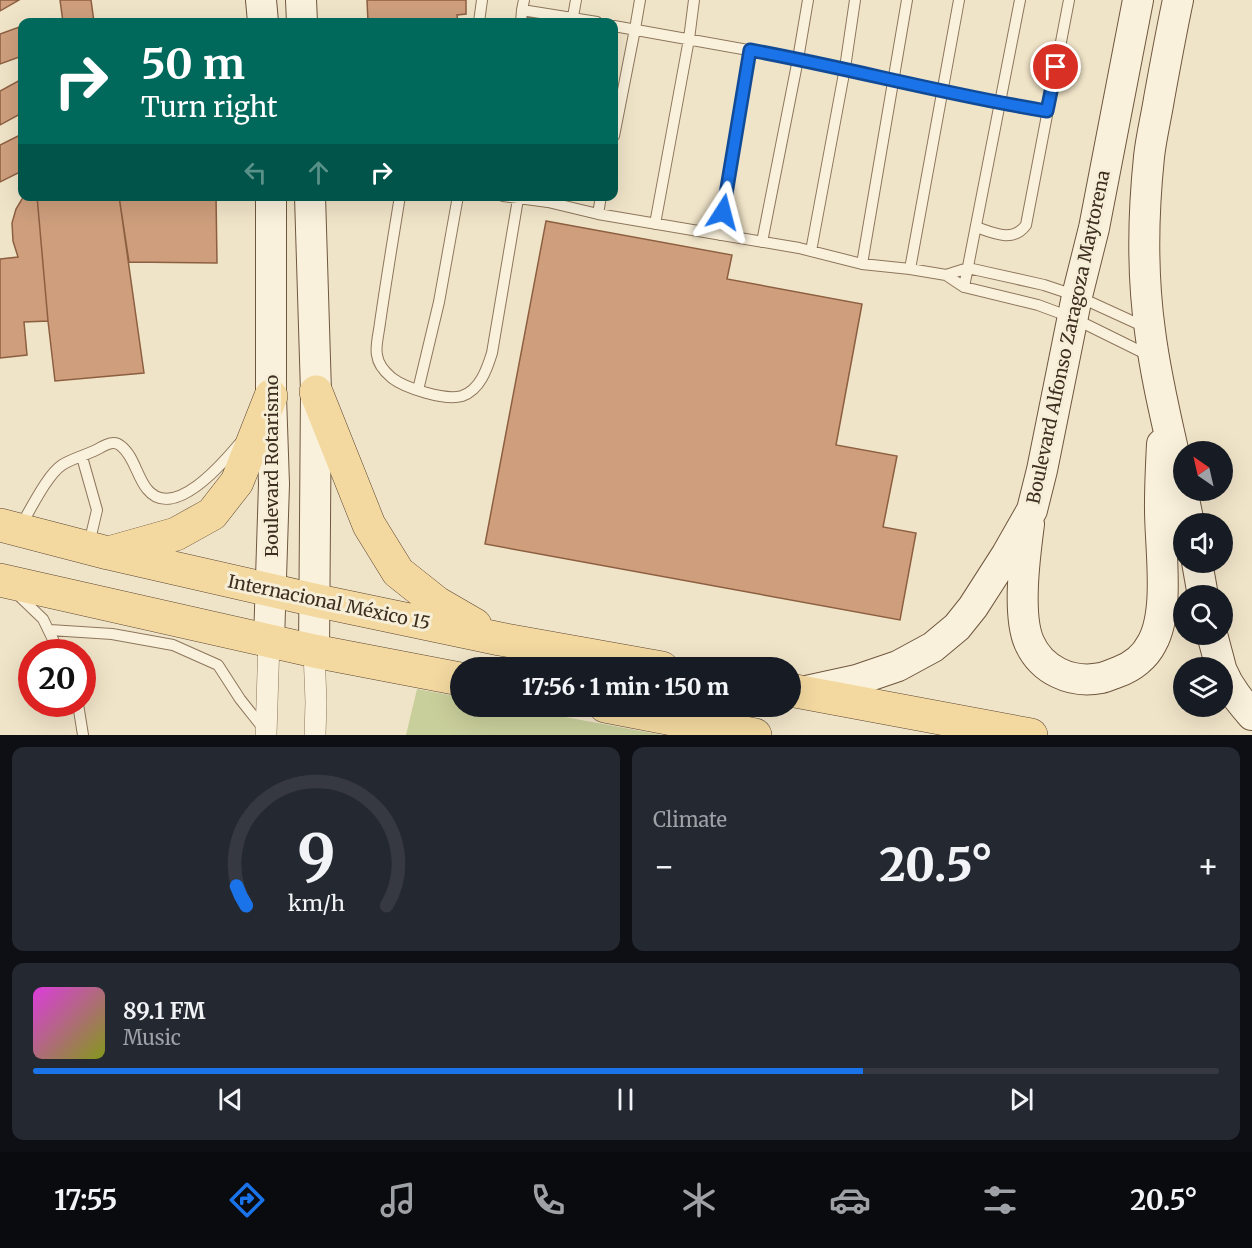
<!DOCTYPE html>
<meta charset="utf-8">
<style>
:root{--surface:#171b24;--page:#242831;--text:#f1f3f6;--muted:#9ea1a6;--line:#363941;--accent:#1a73e8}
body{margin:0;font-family:Merriweather,serif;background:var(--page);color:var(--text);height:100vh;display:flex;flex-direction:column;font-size:22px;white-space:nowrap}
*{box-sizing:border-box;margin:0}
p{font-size:20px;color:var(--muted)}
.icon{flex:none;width:33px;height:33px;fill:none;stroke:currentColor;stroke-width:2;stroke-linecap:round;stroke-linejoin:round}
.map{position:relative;height:735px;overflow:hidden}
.sheet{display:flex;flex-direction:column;gap:12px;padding:12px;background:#0d0f14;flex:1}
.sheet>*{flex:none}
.top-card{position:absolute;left:18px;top:18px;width:600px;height:183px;border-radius:12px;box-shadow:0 6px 24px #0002;background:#00695c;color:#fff;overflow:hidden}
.needle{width:39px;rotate:326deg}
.fabs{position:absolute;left:1173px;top:441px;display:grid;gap:12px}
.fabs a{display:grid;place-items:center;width:60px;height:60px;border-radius:50%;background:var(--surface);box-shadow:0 6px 24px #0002;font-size:30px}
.speed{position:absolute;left:18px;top:639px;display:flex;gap:12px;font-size:30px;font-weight:700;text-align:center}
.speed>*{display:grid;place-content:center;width:78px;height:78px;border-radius:50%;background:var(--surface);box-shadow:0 6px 24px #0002;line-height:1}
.speed .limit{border:9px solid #d22;background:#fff;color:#111}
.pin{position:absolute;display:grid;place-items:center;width:51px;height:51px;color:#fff;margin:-26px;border:3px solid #fff;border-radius:50%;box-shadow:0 2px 6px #0007}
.me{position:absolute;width:66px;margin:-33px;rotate:9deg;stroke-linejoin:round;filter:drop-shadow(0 0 4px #0008)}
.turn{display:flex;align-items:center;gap:21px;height:126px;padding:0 24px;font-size:27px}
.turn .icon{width:78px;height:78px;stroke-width:2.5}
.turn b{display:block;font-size:42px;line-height:51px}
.lanes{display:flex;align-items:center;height:57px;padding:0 24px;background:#0003;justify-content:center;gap:30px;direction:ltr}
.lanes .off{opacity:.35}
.big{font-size:45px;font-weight:800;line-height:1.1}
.sheet .widget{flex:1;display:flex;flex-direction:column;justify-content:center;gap:9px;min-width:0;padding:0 21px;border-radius:12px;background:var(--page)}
.sheet .dial{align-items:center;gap:0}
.dial svg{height:156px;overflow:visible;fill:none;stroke:var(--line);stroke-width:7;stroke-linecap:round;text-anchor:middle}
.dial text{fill:var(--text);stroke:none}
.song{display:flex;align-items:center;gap:18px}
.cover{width:72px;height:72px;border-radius:9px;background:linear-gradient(135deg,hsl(300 70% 55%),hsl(70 70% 35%))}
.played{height:6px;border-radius:3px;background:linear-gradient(90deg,var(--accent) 70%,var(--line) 70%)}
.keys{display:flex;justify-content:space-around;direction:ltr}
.heat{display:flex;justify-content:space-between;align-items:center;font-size:33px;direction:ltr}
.sheet .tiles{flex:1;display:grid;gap:12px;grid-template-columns:1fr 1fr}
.widget:last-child{grid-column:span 2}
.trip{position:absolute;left:450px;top:657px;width:351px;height:60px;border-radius:30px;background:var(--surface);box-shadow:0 6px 24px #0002;font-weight:800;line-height:60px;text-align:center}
.menu{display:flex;height:96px;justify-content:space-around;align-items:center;background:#090b0e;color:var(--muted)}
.menu .icon{width:42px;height:42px}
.menu .current{color:var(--accent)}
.menu b{font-size:27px;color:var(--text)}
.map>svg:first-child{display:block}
.green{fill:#c9cf9b}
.building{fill:#cf9f7d;stroke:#8d5f41;stroke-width:1.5}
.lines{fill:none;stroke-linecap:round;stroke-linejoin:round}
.lane-casing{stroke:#8d765c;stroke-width:12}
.street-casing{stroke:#8d765c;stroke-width:22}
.secondary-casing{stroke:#6f573f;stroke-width:32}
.primary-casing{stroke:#5b4430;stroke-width:34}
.lane{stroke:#faf1dc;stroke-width:10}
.street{stroke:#faf1dc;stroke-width:21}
.secondary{stroke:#faf1dc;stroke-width:30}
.primary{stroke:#f3d9a0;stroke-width:33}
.route-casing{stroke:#114b97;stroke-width:15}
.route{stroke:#1a73e8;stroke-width:10}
.labels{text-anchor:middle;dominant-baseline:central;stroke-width:6;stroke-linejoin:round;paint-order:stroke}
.street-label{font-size:18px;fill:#3d2e20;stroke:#f7eed8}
</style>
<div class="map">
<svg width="1252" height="735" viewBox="0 0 1252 735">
<rect width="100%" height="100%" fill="#f0e4c8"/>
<path class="green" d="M417 689 460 697V706L511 707 662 735H406Z"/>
<path class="building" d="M0 0H19L0 11Z
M60 0H91L94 22H63Z
M367 0H466V14L457 15 458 22H368Z
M22 26V56L0 64V34Z
M22 79V113L0 125V91Z
M22 134V171L0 182V145Z
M26 196H37L48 321 24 322 27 355 0 358V259L18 257 13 241 12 223 16 209 22 199Z
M37 196H119L144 373 55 381 48 321Z
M119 196H216L217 263 129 262Z
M546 221 732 255 727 279 862 304 836 445 897 456 883 527 916 533 900 620 485 544Z"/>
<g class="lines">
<defs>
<path id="lane" d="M524 0 522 10 597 22
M479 22 482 0
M521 22 522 10
M572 22 576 0
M614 26 798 59 1000 104 1047 111
M614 136 635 29 640 0
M400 196C393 239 386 281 380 323 379 332 375 347 377 355 378 364 386 373 392 378 405 388 445 401 462 396 480 390 487 369 492 353L518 199
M503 196 548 202 598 214 799 248 862 264 910 269 946 275 964 287 1038 305 1073 318 1148 355
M598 214 601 196
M655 224 689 39 694 0
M976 227C993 233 1013 243 1026 225L1069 0
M720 235 750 50
M762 242 798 59 808 0
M811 251 845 68 855 0
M862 264 907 0
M910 269 959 0
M946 275 968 268 1044 285 1077 296 1147 328
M964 287 1020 0
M418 390 439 302 458 196
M82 457 97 510 89 544
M21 525C31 509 47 475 62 465 71 459 86 455 96 450 104 446 113 439 121 446 134 456 137 477 147 489 173 522 223 463 239 444
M17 594 43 619 59 652
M50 630 112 634 173 645 218 665 240 699 263 728
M78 704 83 735"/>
<path id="street" d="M314 651 316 702 315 735
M266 735 269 641"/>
<path id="secondary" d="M261 0 263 22
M301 0 302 22
M1178 0C1171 33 1165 66 1159 99 1156 118 1151 138 1149 157 1143 215 1142 274 1150 331 1158 396 1177 459 1189 524
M310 196 316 392 314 651
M1029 524C1025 555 1017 614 1029 642 1041 670 1071 684 1101 678 1106 677 1112 674 1118 672 1132 667 1145 657 1152 643 1171 609 1159 542 1160 503 1160 483 1161 464 1162 444
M1197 562 1203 596
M1212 634 1221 668
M269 641 274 484 271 396V196
M1222 671C1229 688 1240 701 1252 715
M802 692 857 680 898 666 933 647 957 627 973 607 1007 554 1032 510 1042 470 1077 296 1094 228 1138 0"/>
<path id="primary" d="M316 392 369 525 398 572 437 603 475 625
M0 525 108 553 314 600 500 639 662 668
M112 552 176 534 212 514 237 482 271 396
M0 580 314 651 460 679
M790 690 1031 735
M605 706 755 735"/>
</defs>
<use href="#lane" class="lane-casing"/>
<use href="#street" class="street-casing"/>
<use href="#secondary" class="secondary-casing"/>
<use href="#primary" class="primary-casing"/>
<use href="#lane" class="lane"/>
<use href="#street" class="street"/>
<use href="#secondary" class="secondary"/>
<use href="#primary" class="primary"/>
</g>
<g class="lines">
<defs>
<path id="route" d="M723 212 750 50C849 68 947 95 1047 111L1056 67"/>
</defs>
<use href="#route" class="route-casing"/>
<use href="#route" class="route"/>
</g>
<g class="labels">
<g class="street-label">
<text transform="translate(1068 337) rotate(-78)">Boulevard Alfonso Zaragoza Maytorena</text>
<text transform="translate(271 466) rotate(-90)">Boulevard Rotarismo</text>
<text transform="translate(329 602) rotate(12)">Internacional México 15</text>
</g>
</g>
</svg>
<div class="fabs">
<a><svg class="needle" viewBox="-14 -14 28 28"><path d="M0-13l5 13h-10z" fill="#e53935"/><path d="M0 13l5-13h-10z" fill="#9ea1a6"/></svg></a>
<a><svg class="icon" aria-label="sound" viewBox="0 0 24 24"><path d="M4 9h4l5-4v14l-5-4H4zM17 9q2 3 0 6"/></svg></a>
<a><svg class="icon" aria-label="search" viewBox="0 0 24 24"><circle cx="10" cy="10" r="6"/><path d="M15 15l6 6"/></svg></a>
<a><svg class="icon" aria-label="layers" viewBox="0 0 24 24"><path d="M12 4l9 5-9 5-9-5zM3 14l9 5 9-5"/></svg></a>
</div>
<div class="speed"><div class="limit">20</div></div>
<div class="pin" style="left:1056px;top:67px;background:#d93025"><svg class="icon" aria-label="arrive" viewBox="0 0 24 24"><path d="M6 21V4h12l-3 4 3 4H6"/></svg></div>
<svg class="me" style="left:723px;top:212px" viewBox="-20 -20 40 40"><path d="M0-17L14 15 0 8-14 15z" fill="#1a73e8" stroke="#fff" stroke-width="4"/></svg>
<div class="trip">17:56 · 1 min · 150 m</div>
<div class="top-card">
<div class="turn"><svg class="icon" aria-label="right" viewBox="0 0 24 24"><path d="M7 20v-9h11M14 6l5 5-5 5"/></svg><div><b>50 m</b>Turn right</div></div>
<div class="lanes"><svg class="icon off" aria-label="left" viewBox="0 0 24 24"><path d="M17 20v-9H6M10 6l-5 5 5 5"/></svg><svg class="icon off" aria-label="ahead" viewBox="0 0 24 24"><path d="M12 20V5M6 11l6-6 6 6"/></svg><svg class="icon" aria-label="right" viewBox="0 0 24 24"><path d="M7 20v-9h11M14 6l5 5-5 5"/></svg></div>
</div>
</div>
<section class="sheet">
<div class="tiles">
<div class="widget dial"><svg viewBox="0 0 100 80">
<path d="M14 69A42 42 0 1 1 86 69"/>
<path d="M14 69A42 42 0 0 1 9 59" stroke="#1a73e8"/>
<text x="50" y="56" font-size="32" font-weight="700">9</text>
<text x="50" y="72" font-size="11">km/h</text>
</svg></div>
<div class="widget"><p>Climate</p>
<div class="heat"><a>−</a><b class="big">20.5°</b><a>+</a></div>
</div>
<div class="widget">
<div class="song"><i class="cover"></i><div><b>89.1 FM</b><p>Music</p></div></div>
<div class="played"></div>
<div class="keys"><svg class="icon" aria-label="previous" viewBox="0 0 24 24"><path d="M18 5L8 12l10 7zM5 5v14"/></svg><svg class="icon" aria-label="pause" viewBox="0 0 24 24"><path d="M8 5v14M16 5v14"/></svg><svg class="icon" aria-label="next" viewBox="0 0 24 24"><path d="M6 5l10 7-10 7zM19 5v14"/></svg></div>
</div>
</div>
</section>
<nav class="menu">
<b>17:55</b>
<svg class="icon current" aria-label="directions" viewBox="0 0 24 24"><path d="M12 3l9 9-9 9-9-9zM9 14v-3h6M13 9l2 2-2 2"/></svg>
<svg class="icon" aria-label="music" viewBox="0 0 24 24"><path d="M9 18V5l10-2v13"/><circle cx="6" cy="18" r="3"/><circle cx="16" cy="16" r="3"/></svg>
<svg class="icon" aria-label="phone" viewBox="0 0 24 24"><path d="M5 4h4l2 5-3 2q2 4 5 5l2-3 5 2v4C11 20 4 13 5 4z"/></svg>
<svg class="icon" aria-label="climate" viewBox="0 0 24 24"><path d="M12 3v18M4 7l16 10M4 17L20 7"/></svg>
<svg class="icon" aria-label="car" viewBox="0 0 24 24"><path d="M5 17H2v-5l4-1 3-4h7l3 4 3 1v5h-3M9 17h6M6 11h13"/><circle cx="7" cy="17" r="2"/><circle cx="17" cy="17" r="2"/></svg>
<svg class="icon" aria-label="filters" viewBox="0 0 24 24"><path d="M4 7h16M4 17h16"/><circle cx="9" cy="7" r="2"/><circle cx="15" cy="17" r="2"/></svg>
<b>20.5°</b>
</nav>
